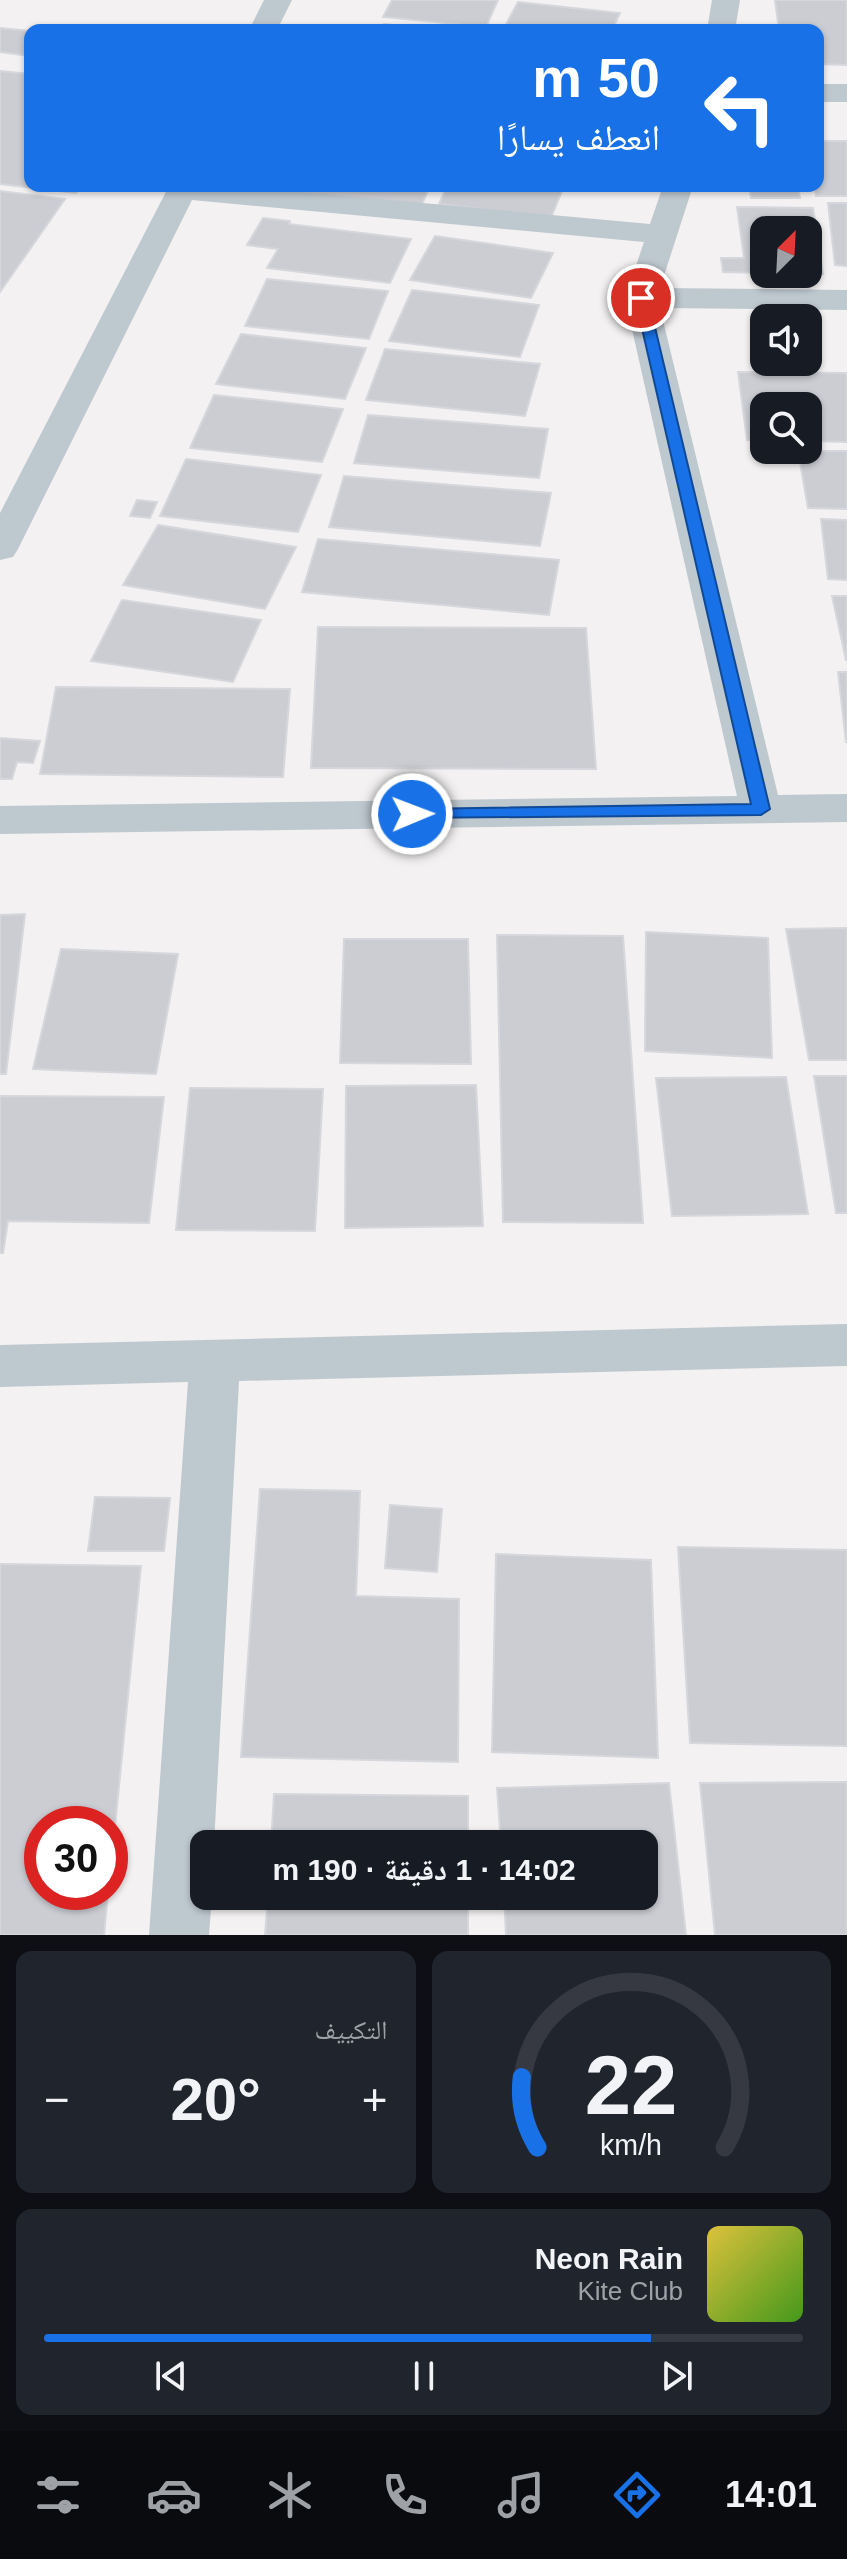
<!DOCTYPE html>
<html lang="ar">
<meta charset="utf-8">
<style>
:root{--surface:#171b24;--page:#20242c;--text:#f1f3f6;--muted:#9ea1a6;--line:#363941;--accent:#1871e6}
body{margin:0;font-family:Arial,"Noto Naskh Arabic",sans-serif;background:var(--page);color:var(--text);direction:rtl;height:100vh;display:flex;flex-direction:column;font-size:30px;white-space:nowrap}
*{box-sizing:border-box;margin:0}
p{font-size:26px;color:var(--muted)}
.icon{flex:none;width:44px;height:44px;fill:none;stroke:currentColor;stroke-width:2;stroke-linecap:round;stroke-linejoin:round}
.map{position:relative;height:1935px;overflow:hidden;direction:ltr}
.details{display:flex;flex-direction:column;gap:16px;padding:16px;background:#0d0f14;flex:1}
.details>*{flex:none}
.banner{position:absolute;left:24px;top:24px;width:800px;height:168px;border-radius:16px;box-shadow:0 2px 6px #0004;direction:rtl;background:#1871e6;color:#fff;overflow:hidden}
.needle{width:52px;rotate:24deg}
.controls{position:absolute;left:750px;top:216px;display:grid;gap:16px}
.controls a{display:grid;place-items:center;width:72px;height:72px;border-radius:16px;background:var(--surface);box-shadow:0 2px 6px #0004;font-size:40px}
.speed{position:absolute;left:24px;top:1806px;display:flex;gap:16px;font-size:40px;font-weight:700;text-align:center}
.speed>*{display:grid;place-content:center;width:104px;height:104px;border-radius:50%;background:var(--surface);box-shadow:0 2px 6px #0004;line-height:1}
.speed .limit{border:12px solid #d22;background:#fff;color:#111}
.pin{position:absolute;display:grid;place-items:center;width:68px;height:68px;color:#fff;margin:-34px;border:4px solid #fff;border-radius:50%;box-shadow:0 2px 8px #0007}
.me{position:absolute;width:88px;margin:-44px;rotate:89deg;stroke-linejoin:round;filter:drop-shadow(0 0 6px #0008)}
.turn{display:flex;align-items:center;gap:28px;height:168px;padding:0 32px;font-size:36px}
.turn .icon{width:104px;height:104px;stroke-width:2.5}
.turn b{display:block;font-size:56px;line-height:68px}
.big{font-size:60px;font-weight:700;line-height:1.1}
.details .card{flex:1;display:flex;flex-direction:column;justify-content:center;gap:12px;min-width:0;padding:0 28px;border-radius:16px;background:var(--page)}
.details .dial{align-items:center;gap:0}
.dial svg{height:208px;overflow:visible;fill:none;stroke:var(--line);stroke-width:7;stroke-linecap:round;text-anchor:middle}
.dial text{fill:var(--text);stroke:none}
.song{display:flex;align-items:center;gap:24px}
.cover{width:96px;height:96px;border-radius:12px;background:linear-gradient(135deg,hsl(50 70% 55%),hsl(100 70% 35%))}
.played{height:8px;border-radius:4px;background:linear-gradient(90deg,var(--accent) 80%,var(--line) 80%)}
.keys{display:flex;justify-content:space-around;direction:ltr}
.heat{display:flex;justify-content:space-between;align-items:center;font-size:44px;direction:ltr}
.details .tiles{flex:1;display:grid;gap:16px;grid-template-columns:1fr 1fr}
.card:last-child{grid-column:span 2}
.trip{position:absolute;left:190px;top:1830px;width:468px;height:80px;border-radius:16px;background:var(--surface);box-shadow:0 2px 6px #0004;font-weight:700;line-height:80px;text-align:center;direction:rtl}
.tabs{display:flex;height:128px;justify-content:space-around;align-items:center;background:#090b0e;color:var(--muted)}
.tabs .icon{width:56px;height:56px}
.tabs .current{color:var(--accent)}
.tabs b{font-size:36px;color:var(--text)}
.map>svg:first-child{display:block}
.building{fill:#cbcdd3;stroke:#d5d7dc;stroke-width:2}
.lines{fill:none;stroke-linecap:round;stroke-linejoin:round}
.minor{fill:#bec8cf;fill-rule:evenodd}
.route{fill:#1871e6;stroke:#104996;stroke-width:2}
</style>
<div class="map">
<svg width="847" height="1935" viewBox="0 0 847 1935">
<rect width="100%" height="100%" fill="#f3f1f1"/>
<path class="building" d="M392 0H498L486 27 383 17Z
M775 0H847V65L818 64V30H779Z
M518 2 620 13 612 30H503Z
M384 24 441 30H380Z
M0 28 30 31V56L0 52Z
M0 71 30 74V186H81L76 193 0 184Z
M818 141H847V196H816L814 186H818Z
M309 186H430L420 209 304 197Z
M447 186H564L551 218 439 204Z
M749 186H798L800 198H751Z
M0 191 65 199 0 292Z
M828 203H847V266L835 265Z
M737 207 813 208 823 274H808V230H764V273L723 272 721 258H744Z
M263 218 290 221 289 224 411 239 390 283 267 268 278 249 247 245Z
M435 236 553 253 531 298 410 280Z
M267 279 388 291 369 339 245 326Z
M412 290 539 305 520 357 389 341Z
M241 334 366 348 345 399 216 384Z
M385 349 540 364 525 416 366 400Z
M738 372 847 373V442L808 441V406H764V441L747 440Z
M214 395 343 409 322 462 190 448Z
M368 415 548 429 539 478 354 463Z
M798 451H847V509L808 508Z
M186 459 321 475 298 532 160 516Z
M344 476 551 493 540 546 329 527Z
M137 500 157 502 150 518 130 516Z
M821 519 847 520V580L828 579Z
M158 525 296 547 265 609 123 585Z
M318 539 559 560 549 615 302 592Z
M832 596H847V660H846Z
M122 600 261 620 233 682 91 661Z
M318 627 586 628 596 769 311 768Z
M838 672H847V742H846Z
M56 687 290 689 283 777 40 774Z
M0 738 40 741 33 763 17 762 12 779H0Z
M25 914 6 1074H0V915Z
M847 928V1060H809L786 929Z
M646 932 768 938 772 1058 645 1051Z
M497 935 623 936 643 1223 503 1222Z
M344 939H468L471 1064 340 1063Z
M61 949 178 954 156 1074 33 1069Z
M814 1076H847V1213H836Z
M786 1077 808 1214 672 1216 656 1078Z
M476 1085 483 1226 345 1228 346 1086Z
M190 1088 323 1089 315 1231 176 1230Z
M0 1096 164 1097 149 1223 8 1221 3 1253H0Z
M260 1489 360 1491 356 1596 459 1599 458 1762 241 1757Z
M95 1497 170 1498 164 1551H88Z
M390 1505 442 1509 437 1572 385 1568Z
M678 1547 847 1550V1746L690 1743Z
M496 1554 651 1560 658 1758 492 1752Z
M0 1564 141 1566 110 1876V1824H42V1892H108L104 1935H0Z
M847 1782V1935H715L700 1783Z
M669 1783 686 1935H506L504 1896H644V1844H501L497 1788Z
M274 1794 468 1796V1844H271Z
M268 1896H468V1935H265Z"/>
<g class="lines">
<path class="minor" d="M264 0H292L277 30H249Z
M712 0H740L735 30H707Z
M818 84H847V102H818Z
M169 186H238L650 224 663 186H693L660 288 847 290V310L660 308 778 795 847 794V822L0 834V806L737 796 625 298 644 242 192 200 18 549 13 557 0 560V513Z
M847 1324V1366L239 1381 214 1844H204V1896H212L209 1935H149L188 1382 0 1387V1345Z"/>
</g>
<path class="route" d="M637 295 648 298 770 809 761 815 406 818 404 814 406 810 412 809 751 804 635 298Z"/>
</svg>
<div class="controls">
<a><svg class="needle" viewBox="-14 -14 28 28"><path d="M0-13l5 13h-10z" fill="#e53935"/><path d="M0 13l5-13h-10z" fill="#9ea1a6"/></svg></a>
<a><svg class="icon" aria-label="sound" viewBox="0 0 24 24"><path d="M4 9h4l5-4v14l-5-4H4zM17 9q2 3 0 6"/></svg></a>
<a><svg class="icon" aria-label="search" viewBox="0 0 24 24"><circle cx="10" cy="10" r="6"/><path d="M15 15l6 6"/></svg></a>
</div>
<div class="speed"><div class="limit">30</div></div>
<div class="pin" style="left:641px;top:298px;background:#d93025"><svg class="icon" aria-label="arrive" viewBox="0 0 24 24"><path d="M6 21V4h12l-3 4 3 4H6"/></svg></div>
<svg class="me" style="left:412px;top:814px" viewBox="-20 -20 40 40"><circle r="17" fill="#1871e6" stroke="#fff" stroke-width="3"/><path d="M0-11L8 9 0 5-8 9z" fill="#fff"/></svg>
<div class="trip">14:02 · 1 دقيقة · 190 m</div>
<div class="banner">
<div class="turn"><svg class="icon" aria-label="left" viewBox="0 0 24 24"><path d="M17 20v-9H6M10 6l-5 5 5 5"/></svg><div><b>50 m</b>انعطف يسارًا</div></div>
</div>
</div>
<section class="details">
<div class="tiles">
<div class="card dial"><svg viewBox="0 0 100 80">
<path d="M14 69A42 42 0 1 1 86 69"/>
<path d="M14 69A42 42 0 0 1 8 42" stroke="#1871e6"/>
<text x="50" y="56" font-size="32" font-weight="700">22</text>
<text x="50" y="72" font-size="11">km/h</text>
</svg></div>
<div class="card"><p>التكييف</p>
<div class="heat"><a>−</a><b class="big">20°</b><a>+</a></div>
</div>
<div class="card">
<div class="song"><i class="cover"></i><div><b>Neon Rain</b><p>Kite Club</p></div></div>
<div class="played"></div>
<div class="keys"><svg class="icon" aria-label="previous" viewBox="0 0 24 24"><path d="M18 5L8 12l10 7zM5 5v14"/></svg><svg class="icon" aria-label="pause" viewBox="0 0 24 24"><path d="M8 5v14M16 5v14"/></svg><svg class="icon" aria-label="next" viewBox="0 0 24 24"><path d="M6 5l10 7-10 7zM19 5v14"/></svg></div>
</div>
</div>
</section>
<nav class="tabs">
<b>14:01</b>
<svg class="icon current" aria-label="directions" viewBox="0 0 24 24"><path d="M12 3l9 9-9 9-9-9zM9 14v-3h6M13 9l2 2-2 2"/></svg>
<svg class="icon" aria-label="music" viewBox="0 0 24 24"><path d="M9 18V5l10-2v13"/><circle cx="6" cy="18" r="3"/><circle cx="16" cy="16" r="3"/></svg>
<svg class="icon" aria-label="phone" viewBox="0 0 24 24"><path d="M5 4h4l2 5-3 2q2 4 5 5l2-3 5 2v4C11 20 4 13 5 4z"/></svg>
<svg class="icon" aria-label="climate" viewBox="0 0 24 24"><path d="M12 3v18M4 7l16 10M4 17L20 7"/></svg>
<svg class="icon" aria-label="car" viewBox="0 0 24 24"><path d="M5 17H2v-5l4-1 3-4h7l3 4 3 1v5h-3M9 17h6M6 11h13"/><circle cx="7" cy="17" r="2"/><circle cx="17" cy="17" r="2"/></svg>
<svg class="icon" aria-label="filters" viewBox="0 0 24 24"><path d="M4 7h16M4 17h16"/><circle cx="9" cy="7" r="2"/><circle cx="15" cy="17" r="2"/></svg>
</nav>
